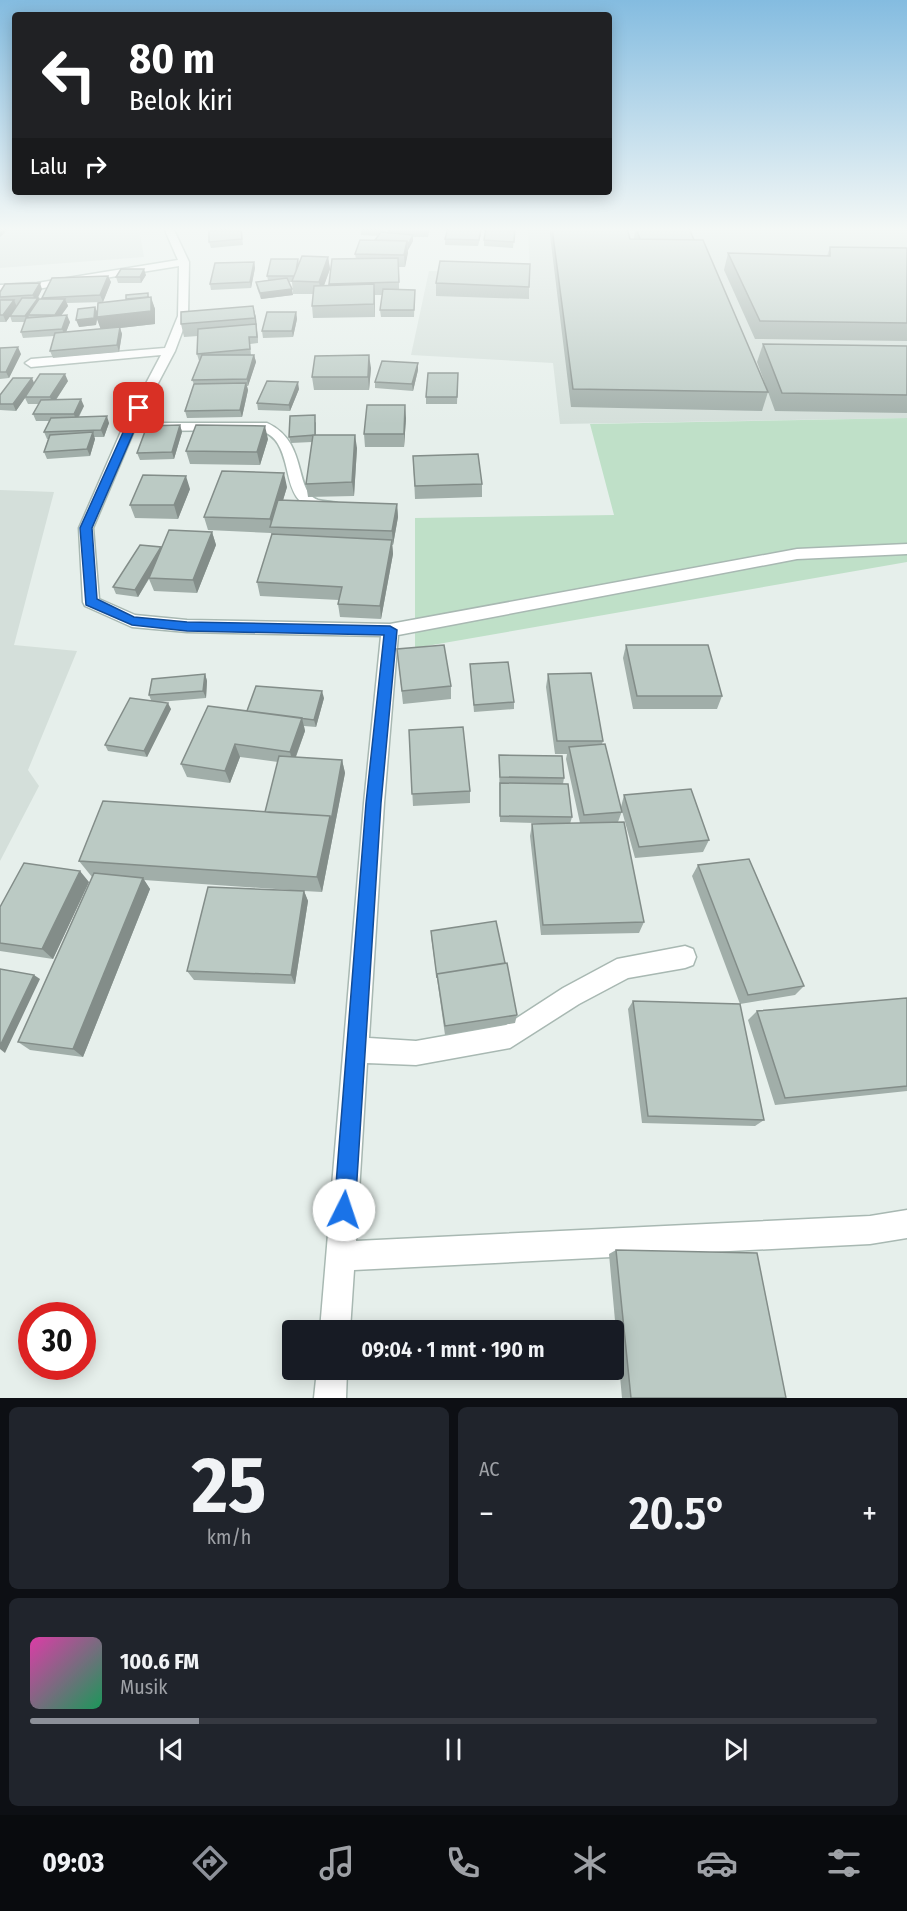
<!DOCTYPE html>
<html lang="id">
<meta charset="utf-8">
<style>
:root{--surface:#171b24;--page:#20242c;--text:#f1f3f6;--muted:#9ea1a6;--line:#363941;--accent:#8c9099}
body{margin:0;font-family:"Fira Sans Condensed",sans-serif;background:var(--page);color:var(--text);height:100vh;display:flex;flex-direction:column;font-size:22px;white-space:nowrap}
*{box-sizing:border-box;margin:0}
p{font-size:20px;color:var(--muted)}
.icon{flex:none;width:33px;height:33px;fill:none;stroke:currentColor;stroke-width:2;stroke-linecap:round;stroke-linejoin:round}
.map{position:relative;height:1398px;overflow:hidden}
.details{display:flex;flex-direction:column;gap:9px;padding:9px;background:#0d0f14;flex:1}
.details>*{flex:none}
.banner{position:absolute;left:12px;top:12px;width:600px;height:183px;border-radius:6px;box-shadow:0 3px 15px #0003;background:#202124;color:#fff;overflow:hidden}
.speed{position:absolute;left:18px;top:1302px;display:flex;gap:12px;font-size:30px;font-weight:700;text-align:center}
.speed>*{display:grid;place-content:center;width:78px;height:78px;border-radius:50%;background:var(--surface);box-shadow:0 3px 15px #0003;line-height:1}
.speed .limit{border:9px solid #d22;background:#fff;color:#111}
.pin{position:absolute;display:grid;place-items:center;width:51px;height:51px;color:#fff;margin:-26px;border-radius:12px;box-shadow:0 3px 9px #0006}
.me{position:absolute;width:66px;margin:-33px;rotate:4deg;stroke-linejoin:round;filter:drop-shadow(0 0 4px #0008)}
.turn{display:flex;align-items:center;gap:21px;height:126px;padding:0 18px;font-size:27px}
.turn .icon{width:78px;height:78px;stroke-width:2.5}
.turn b{display:block;font-size:42px;line-height:51px}
.then{display:flex;align-items:center;height:57px;padding:0 18px;background:#0003;gap:12px;font-size:22px}
.big{font-size:45px;font-weight:600;line-height:1.1}
.details .tile{flex:1;display:flex;flex-direction:column;justify-content:center;gap:9px;min-width:0;padding:0 21px;border-radius:9px;background:var(--page)}
.details .dial{align-items:center;gap:0}
.dial b{font-size:78px;line-height:1}
.song{display:flex;align-items:center;gap:18px}
.cover{width:72px;height:72px;border-radius:9px;background:linear-gradient(135deg,hsl(320 70% 55%),hsl(150 70% 35%))}
.played{height:6px;border-radius:3px;background:linear-gradient(90deg,var(--accent) 20%,var(--line) 20%)}
.keys{display:flex;justify-content:space-around;direction:ltr}
.heat{display:flex;justify-content:space-between;align-items:center;font-size:33px;direction:ltr}
.details .tiles{flex:1;display:grid;gap:9px;grid-template-columns:1fr 1fr}
.tile:last-child{grid-column:span 2}
.trip{position:absolute;left:282px;top:1320px;width:342px;height:60px;border-radius:6px;background:var(--surface);box-shadow:0 3px 15px #0003;font-weight:600;line-height:60px;text-align:center}
.tabs{display:flex;height:96px;justify-content:space-around;align-items:center;background:#090b0e;color:var(--muted)}
.tabs .icon{width:42px;height:42px}
.tabs .selected{color:var(--accent)}
.tabs b{font-size:27px;color:var(--text)}
.map>svg:first-child{display:block}
.built{fill:#d4dfda}
.green{fill:#bfe0c8}
.lines{fill:none;stroke-linecap:round;stroke-linejoin:round}
.street-casing{stroke:#a8b8b2;stroke-width:3}
.street{fill:#fff;fill-rule:evenodd}
.wall{fill:#a1aea9}
.shaded-wall{fill:#838d89}
.building{fill:#bbcac4;stroke:#838d89;stroke-width:1.5}
.route{fill:#1a73e8;stroke:#114b97;stroke-width:1.5}
</style>
<div class="map">
<svg width="907" height="1398" viewBox="0 0 907 1398">
<rect width="100%" height="100%" fill="#e6efeb"/>
<path class="built" d="M0 228H139L144 257 0 268Z
M528 228H907V418L560 424 553 363 411 355 429 271 530 273Z
M0 490 54 492 14 645 77 651 28 770 39 786 0 861Z"/>
<path class="green" d="M907 418V562L415 648V518L614 515 590 424Z"/>
<g class="lines">
<defs>
<path id="street" d="M164 228H173L189 262 188 316 175 351 137 423H267C309 442 293 491 318 500 324 502 331 501 337 503L339 506C334 511 329 510 322 510 283 506 293 469 278 444 274 437 268 433 260 430L134 431 93 528 99 599 135 615 187 620 390 624 797 549 907 544V554L797 559 398 635 384 803 369 1038 416 1041 506 1025 563 988 617 959 685 946 693 949 696 957 693 965 685 968 628 978 579 1004 510 1048 416 1065 367 1063 356 1241 870 1216 907 1210V1238L870 1244 354 1270 350 1330H320L364 803 381 636 187 632 132 627 85 606 83 602 79 528 123 427 161 355 31 367 25 363 31 359 165 348 178 316 179 266 37 289 0 291V285L37 283 178 260Z
M317 1370H347L346 1398H314Z"/>
</defs>
<use href="#street" class="street-casing"/>
<use href="#street" class="street"/>
</g>
<path class="wall" d="M241 228 243 245 211 248 209 242Z
M361 228H385L383 232 389 233V231L430 228 428 237H413V241L408 250 405 267H399V290H415L414 317H381L380 310 382 295H375V317L313 318 312 306 313 294H293L292 282H289L293 295 261 299 257 288 256 282 268 280 267 276 298 259 299 264 328 257 330 269 324 285H330L329 284 356 259 355 254 375 240 379 236 361 235Z
M515 228 513 248 484 246V240Z
M550 228H627L630 239H634L635 228 768 392 762 411 571 407 550 235Z
M481 234 478 246 445 245V239Z
M830 247 907 248V341L755 339 724 270 728 253 827 256Z
M254 262 255 268 251 288 211 290 210 284Z
M146 275 141 283H118L116 277Z
M108 276 111 282 103 302 67 303 68 306 61 316 70 322 66 332 101 329 97 319 96 325 79 327 95 307 97 312 150 297 155 309V324L120 328 122 334 119 352 53 358 50 351 54 336 23 338 21 332 25 322H12L10 316 6 322H0V292L42 289 38 298 39 300 42 299V298Z
M436 283 529 287V299L436 296Z
M253 306 256 318 258 343 250 344 251 355H254L256 362 248 386H247L248 390 242 417 187 418 185 411 194 384 192 380 200 361H199L197 354 198 336 184 337 181 324Z
M296 312 297 319 293 337 263 338 262 331Z
M763 344 907 346V413L775 411 757 362Z
M0 348 21 354 9 378 0 379Z
M371 368 369 390H314L312 377Z
M418 370 413 391 375 388V382Z
M458 373 457 404H426V397Z
M68 381 56 400 84 406 79 417 109 423 104 437H94L95 439 90 456 47 459 44 452 48 439H47L44 432 49 421H36L33 414 39 404H28L25 398 16 411 0 410V395L34 383Z
M299 389 290 411 258 410 257 403Z
M406 418 404 447H365L364 434Z
M316 422V435L357 448 354 496 308 497 306 484 312 442 291 443 289 437Z
M180 425 182 432 174 459 140 460 137 453Z
M268 439 260 465 190 464 186 451Z
M413 456 482 484V497L415 499Z
M287 487 283 500 397 504 398 517 393 545H392L393 554 381 619 340 617 338 604 339 600 260 596 257 582 272 536 271 533 208 530 204 517Z
M190 489 178 519 135 518 130 505Z
M212 532 216 545 197 593 154 591 149 579 138 597 116 594 113 587 161 549Z
M626 645 722 696 717 709H633L623 658Z
M397 649 451 686V699L403 704Z
M470 664 514 702V709L474 712Z
M205 674 207 681 206 698 159 702 171 709 147 757 108 751 105 745 151 700 149 695Z
M548 674 603 741 602 744 621 807 624 795 709 840 703 852 635 858 622 811 618 822 644 922 639 933 541 935 530 836 532 824H570L500 822 499 755 564 778 563 784 572 817 570 824 580 823 566 759 567 754H555L546 687Z
M324 698 316 727 304 726 305 731 296 757 342 760 345 773 322 892 304 891 308 901 295 984 194 980 187 971 290 890 144 880 150 889 83 1057 30 1050 18 1042 92 877 79 861 265 812 278 762 240 757 230 783 187 777 181 764 247 711Z
M409 730 470 791V803L413 806Z
M698 865 804 986 795 995 740 1004 692 876Z
M89 882 53 959 0 951V907Z
M431 936 517 1015 515 1023 445 1035Z
M907 998V1091L775 1105 748 1020 757 1011Z
M633 1001 764 1120 755 1126 642 1123 628 1009Z
M616 1250 786 1398H622L609 1254Z"/>
<path class="shaded-wall" d="M0 228H10L0 237Z
M413 235V241L408 250V244Z
M407 241 408 253 405 267 404 255Z
M328 257 330 269 321 294 319 282Z
M254 262 255 268 251 288 250 282Z
M144 269 146 275 141 283 140 277Z
M108 276 111 282 103 302 100 295Z
M40 283 42 289 37 299 38 298 40 304 28 315 30 320 28 322 25 316 35 302 33 295Z
M374 284 375 296V317L374 304Z
M292 289 293 295 261 299 260 293Z
M151 297 155 309V324L120 328 122 334 119 352 117 345 101 330 97 319 96 325 79 327 76 320 95 307 98 314Z
M65 299 68 306 57 321 55 315Z
M14 300 17 307 6 322 3 315Z
M253 306 256 318 258 343 257 337Z
M296 312 297 319 293 337 292 331Z
M67 315 70 322 65 335 62 329Z
M18 347 21 354 9 378 6 372Z
M254 355 256 362 248 386 247 379Z
M369 355 371 368 369 390 368 377Z
M418 363V370L413 391 412 384Z
M65 374 68 381 53 404 50 397Z
M32 378 35 385 25 397V398L16 411 13 404Z
M298 382 299 389 290 411 289 405Z
M246 383 248 390 242 417 240 410Z
M81 399 84 406 76 421 74 414Z
M405 405 406 418 404 447V434Z
M107 416 109 423 104 437 101 430Z
M180 425 182 432 174 459 172 452Z
M265 426 268 439 260 465 257 452Z
M93 432 95 439 90 456 87 449Z
M355 435 357 448 354 496 352 482Z
M284 473 287 487 275 527H272L270 519Z
M186 476 190 489 178 519 174 505Z
M397 504 398 517 393 545 392 531Z
M212 532 216 545 197 593 193 580Z
M392 540 393 554 381 619 380 606Z
M161 547 163 554 138 597 135 590Z
M205 674 207 681 206 698 203 691Z
M322 691 324 698 316 727 314 720Z
M168 703 171 709 147 757 144 751Z
M302 718 305 731 293 764 290 752Z
M235 744 240 757 230 783 225 771Z
M342 760 345 773 322 892 317 877 330 816Z
M80 871 89 882 53 959 42 949Z
M143 878 150 889 83 1057 73 1049Z
M304 891 308 901 295 984 291 975Z
M34 975 40 979 5 1053 0 1049V1046Z"/>
<path class="building" d="M241 228 242 239 209 242V231Z
M361 228H382L381 230 361 229Z
M390 228H429L428 231H389Z
M448 228H481L479 240 445 239Z
M486 228H515L514 242 484 240Z
M552 228H627L630 239 703 240 768 392 573 389Z
M636 228H689L694 240 640 239Z
M381 232 413 235 408 244 407 241 375 240Z
M360 240 407 241 404 255 355 254Z
M830 247 907 248V323L760 321 728 253 830 256Z
M302 256 328 257 319 282 292 281Z
M398 258 399 282 329 284 332 259Z
M271 259H298L296 271 294 276H267Z
M440 261 530 264 529 287 436 283Z
M254 262 250 282 210 284 215 263Z
M121 269H144L140 277H116Z
M108 276 100 295 42 298 52 278Z
M287 278 292 289 260 293 256 282Z
M40 283 33 295 0 297V292L5 284Z
M374 284V304L312 306 314 286Z
M383 289 415 290 414 310H380Z
M148 293V297L126 299V295Z
M151 297V311L97 317 98 303Z
M22 298H38L25 316H10Z
M39 299H65L55 315H28Z
M0 300H14L3 315H0Z
M253 306 255 318 181 324V312Z
M95 307 94 318 76 320 78 309Z
M267 312H296L292 331H262Z
M67 315 62 329 21 332 26 318Z
M256 324 257 337H249L250 349 197 354 198 329Z
M120 327 117 345 50 351 55 333Z
M763 344 907 346V395L782 393Z
M18 347 6 372H0V348Z
M202 355H254L247 379 192 380Z
M369 355 368 377H312L315 356Z
M382 361 418 363 412 384 375 382Z
M428 373H458L457 397H426Z
M40 374H65L50 397H25Z
M13 378H32L13 404H0V395Z
M267 381 298 382 289 405 257 403Z
M246 383 240 410 185 411 194 384Z
M81 399 74 414H33L41 400Z
M367 405H405L404 434H364Z
M315 415V435L289 437 290 416Z
M107 416 101 430 44 432 51 418Z
M180 425 172 452 137 453 147 426Z
M196 425 265 426 257 452 186 451Z
M93 432 87 449 44 452 50 435Z
M313 435H355L352 482 306 484Z
M478 454 482 484 415 486 413 456Z
M222 471 284 473 270 519 204 517Z
M143 475 186 476 174 505H130Z
M278 500 397 504 392 531 270 527Z
M169 530 212 532 193 580 149 578Z
M272 534 392 540 380 606 338 604 342 587 257 582Z
M140 545 161 547 135 590 113 587Z
M444 645 451 686 402 691 397 649Z
M626 645H708L722 696H637Z
M508 662 514 702 474 705 470 664Z
M591 673 603 741H557L548 674Z
M205 674 203 691 149 695 152 679Z
M256 686 322 691 314 720 247 711Z
M130 698 168 703 144 751 105 745Z
M208 706 302 718 290 752 235 744 225 771 181 764Z
M463 727 470 791 412 794 409 730Z
M605 744 622 812 584 815 569 747Z
M499 755 562 756 564 778 500 777Z
M279 756 342 760 331 821 330 816 265 812Z
M500 783 568 784 572 817 500 816Z
M691 789 709 840 639 847 624 795Z
M103 801 330 816 317 877 79 861Z
M624 822 644 922 543 925 532 824Z
M749 859 804 986 748 995 698 865Z
M24 863 80 871 42 949 0 943V907Z
M94 873 143 878 73 1049 18 1042Z
M208 887 304 891 291 975 187 971Z
M496 921 505 963 437 974V978L431 931Z
M507 963 517 1015 445 1026 437 974Z
M0 969 34 975 0 1046Z
M907 998V1086L785 1098 757 1011Z
M633 1001 740 1004 764 1120 648 1116Z
M616 1250 757 1253 786 1398H631Z"/>
<linearGradient id="sky" x2="0" y2="1"><stop stop-color="#84bce0"/><stop offset="0.54" stop-color="#f4f8f6"/><stop offset="1" stop-color="#f4f8f6" stop-opacity="0"/></linearGradient>
<rect width="907" height="424" fill="url(#sky)"/>
<path class="route" d="M139 405 144 408 92 528 97 599 134 617 187 622 390 626 397 630 381 803 355 1210 352 1218 344 1221 337 1218 334 1210 366 803 384 635 187 631 132 625 86 605 80 528 134 408Z"/>
</svg>
<div class="speed"><div class="limit">30</div></div>
<div class="pin" style="left:139px;top:408px;background:#d93025"><svg class="icon" aria-label="arrive" viewBox="0 0 24 24"><path d="M6 21V4h12l-3 4 3 4H6"/></svg></div>
<svg class="me" style="left:344px;top:1210px" viewBox="-20 -20 40 40"><circle r="19" fill="#fff"/><path d="M0-13L10 11 0 6-10 11z" fill="#1a73e8"/></svg>
<div class="trip">09:04 · 1 mnt · 190 m</div>
<div class="banner">
<div class="turn"><svg class="icon" aria-label="left" viewBox="0 0 24 24"><path d="M17 20v-9H6M10 6l-5 5 5 5"/></svg><div><b>80 m</b>Belok kiri</div></div>
<div class="then">Lalu<svg class="icon" aria-label="right" viewBox="0 0 24 24"><path d="M7 20v-9h11M14 6l5 5-5 5"/></svg></div>
</div>
</div>
<section class="details">
<div class="tiles">
<div class="tile dial"><b>25</b><p>km/h</p></div>
<div class="tile"><p>AC</p>
<div class="heat"><a>−</a><b class="big">20.5°</b><a>+</a></div>
</div>
<div class="tile">
<div class="song"><i class="cover"></i><div><b>100.6 FM</b><p>Musik</p></div></div>
<div class="played"></div>
<div class="keys"><svg class="icon" aria-label="previous" viewBox="0 0 24 24"><path d="M18 5L8 12l10 7zM5 5v14"/></svg><svg class="icon" aria-label="pause" viewBox="0 0 24 24"><path d="M8 5v14M16 5v14"/></svg><svg class="icon" aria-label="next" viewBox="0 0 24 24"><path d="M6 5l10 7-10 7zM19 5v14"/></svg></div>
</div>
</div>
</section>
<nav class="tabs">
<b>09:03</b>
<svg class="icon selected" aria-label="directions" viewBox="0 0 24 24"><path d="M12 3l9 9-9 9-9-9zM9 14v-3h6M13 9l2 2-2 2"/></svg>
<svg class="icon" aria-label="music" viewBox="0 0 24 24"><path d="M9 18V5l10-2v13"/><circle cx="6" cy="18" r="3"/><circle cx="16" cy="16" r="3"/></svg>
<svg class="icon" aria-label="phone" viewBox="0 0 24 24"><path d="M5 4h4l2 5-3 2q2 4 5 5l2-3 5 2v4C11 20 4 13 5 4z"/></svg>
<svg class="icon" aria-label="climate" viewBox="0 0 24 24"><path d="M12 3v18M4 7l16 10M4 17L20 7"/></svg>
<svg class="icon" aria-label="car" viewBox="0 0 24 24"><path d="M5 17H2v-5l4-1 3-4h7l3 4 3 1v5h-3M9 17h6M6 11h13"/><circle cx="7" cy="17" r="2"/><circle cx="17" cy="17" r="2"/></svg>
<svg class="icon" aria-label="filters" viewBox="0 0 24 24"><path d="M4 7h16M4 17h16"/><circle cx="9" cy="7" r="2"/><circle cx="15" cy="17" r="2"/></svg>
</nav>
